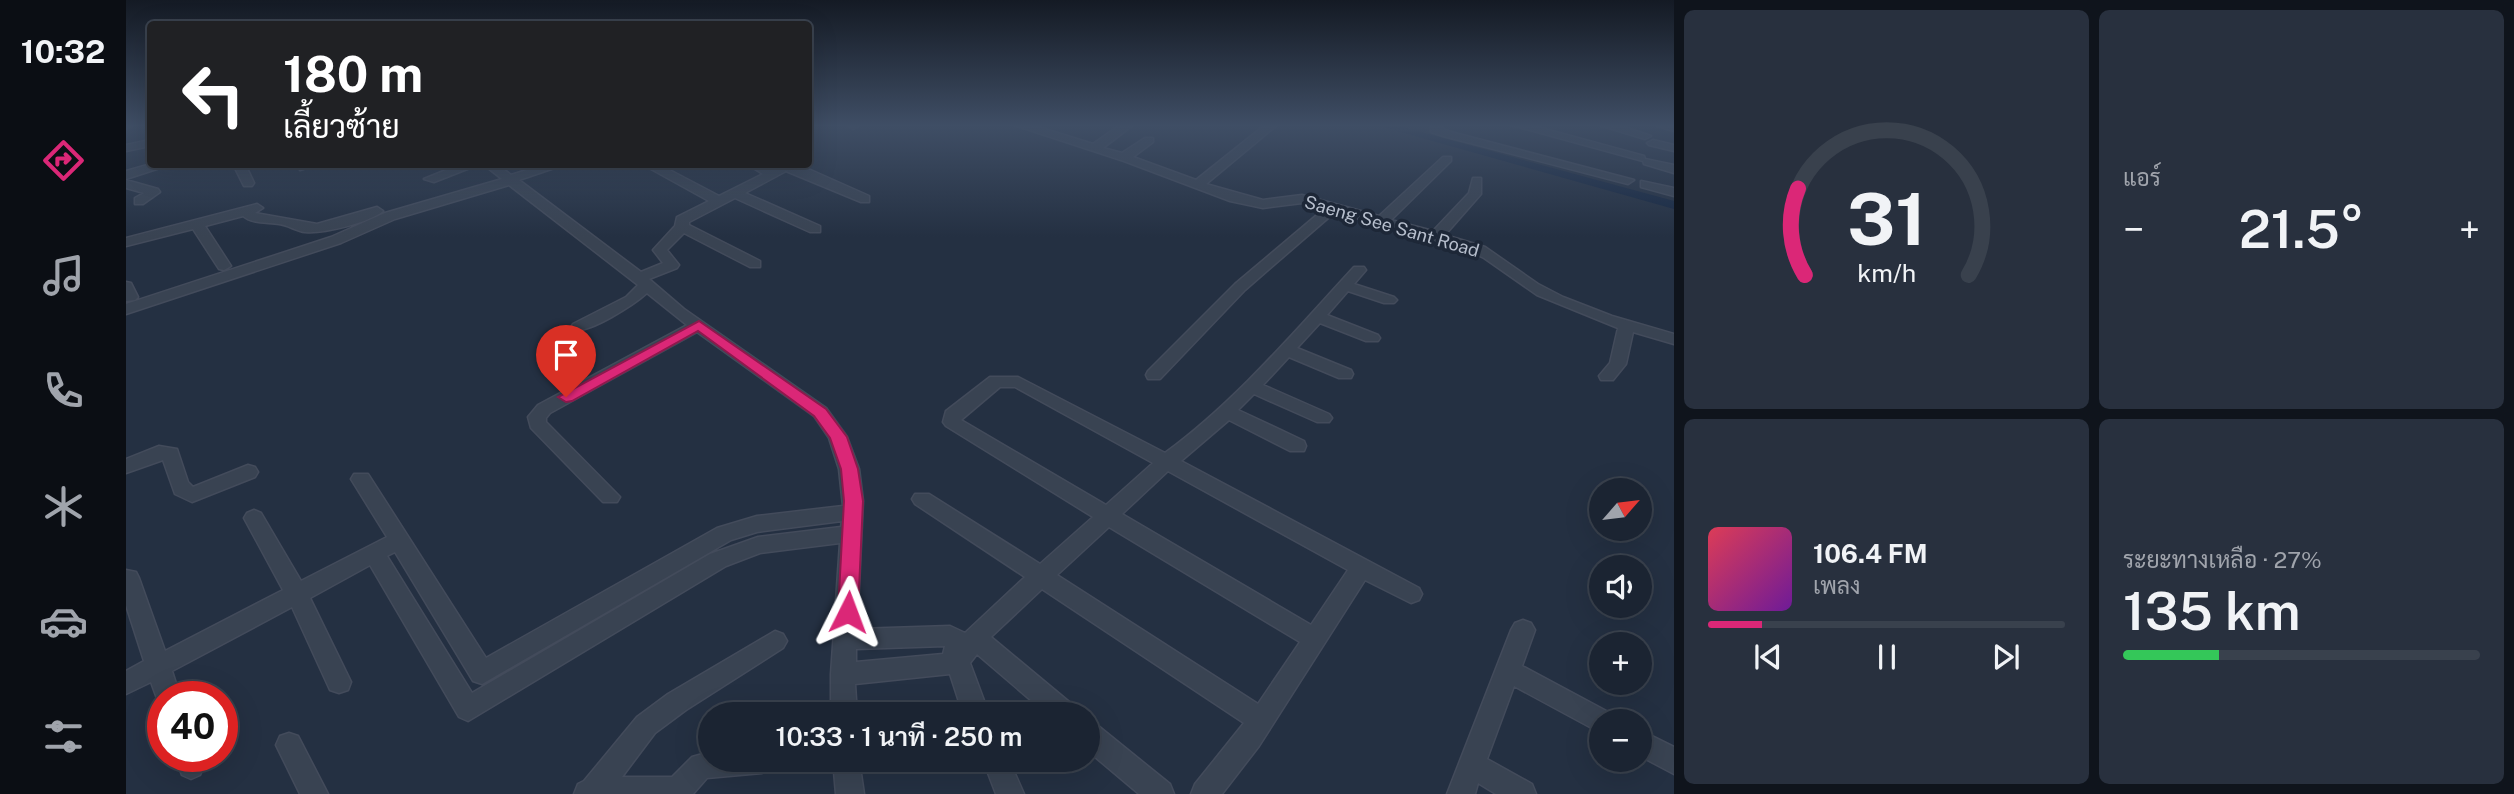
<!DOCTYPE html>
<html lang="th">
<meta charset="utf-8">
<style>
:root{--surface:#1b2432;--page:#28303e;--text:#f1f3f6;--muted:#a0a4ac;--line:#39414d;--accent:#db2777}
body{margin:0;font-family:"Public Sans",Sarabun,sans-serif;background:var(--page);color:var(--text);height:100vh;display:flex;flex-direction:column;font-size:26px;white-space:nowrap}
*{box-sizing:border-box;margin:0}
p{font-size:23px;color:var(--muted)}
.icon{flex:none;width:38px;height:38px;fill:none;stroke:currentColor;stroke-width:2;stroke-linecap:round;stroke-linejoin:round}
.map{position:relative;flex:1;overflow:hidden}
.side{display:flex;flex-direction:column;gap:10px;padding:10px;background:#0f141c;width:840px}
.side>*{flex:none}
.top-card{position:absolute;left:21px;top:21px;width:665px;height:147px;border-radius:7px;box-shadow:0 7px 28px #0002,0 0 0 2px var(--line);background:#202124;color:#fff;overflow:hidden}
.needle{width:46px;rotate:62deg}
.fabs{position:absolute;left:1463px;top:478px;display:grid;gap:14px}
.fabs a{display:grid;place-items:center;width:63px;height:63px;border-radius:50%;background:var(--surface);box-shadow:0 7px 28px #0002,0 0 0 2px var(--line);font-size:35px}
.speed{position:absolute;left:21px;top:681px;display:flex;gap:14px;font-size:35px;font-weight:700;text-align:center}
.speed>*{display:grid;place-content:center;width:91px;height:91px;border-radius:50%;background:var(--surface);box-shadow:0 7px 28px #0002,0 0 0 2px var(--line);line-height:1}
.speed .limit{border:10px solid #d22;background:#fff;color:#111}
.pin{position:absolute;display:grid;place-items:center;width:60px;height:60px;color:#fff;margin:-72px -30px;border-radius:50% 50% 50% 0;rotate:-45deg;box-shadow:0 0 7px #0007}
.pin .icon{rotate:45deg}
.me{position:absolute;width:77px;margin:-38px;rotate:3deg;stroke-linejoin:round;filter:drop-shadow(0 0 5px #0008)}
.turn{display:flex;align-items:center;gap:24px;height:147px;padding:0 21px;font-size:32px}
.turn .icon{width:91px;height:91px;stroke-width:2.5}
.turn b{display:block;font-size:49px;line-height:60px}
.big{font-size:52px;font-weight:600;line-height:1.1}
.side .card{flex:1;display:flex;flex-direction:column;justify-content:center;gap:10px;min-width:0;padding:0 24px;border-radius:10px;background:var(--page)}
.side .dial{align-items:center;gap:0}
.dial svg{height:182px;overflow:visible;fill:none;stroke:var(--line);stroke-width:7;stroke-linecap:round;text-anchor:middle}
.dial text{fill:var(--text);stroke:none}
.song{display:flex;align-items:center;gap:21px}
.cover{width:84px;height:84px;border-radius:10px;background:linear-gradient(135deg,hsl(350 70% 55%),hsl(280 70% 35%))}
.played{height:7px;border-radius:4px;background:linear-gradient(90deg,var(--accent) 15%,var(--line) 15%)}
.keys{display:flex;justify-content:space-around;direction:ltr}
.heat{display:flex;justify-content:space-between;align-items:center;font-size:38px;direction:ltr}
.charge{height:10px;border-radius:5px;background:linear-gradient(90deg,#34c759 27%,var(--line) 0)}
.side .tiles{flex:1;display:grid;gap:10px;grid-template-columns:repeat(2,1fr)}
.trip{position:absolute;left:572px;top:702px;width:402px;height:70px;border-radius:35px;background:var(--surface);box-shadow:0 7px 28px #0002,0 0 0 2px var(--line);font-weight:600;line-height:70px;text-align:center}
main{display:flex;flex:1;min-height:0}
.menu{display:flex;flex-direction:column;width:126px;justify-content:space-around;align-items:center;background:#0b0e14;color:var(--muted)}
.menu .icon{width:49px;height:49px}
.menu .on{color:var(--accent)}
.menu b{font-size:32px;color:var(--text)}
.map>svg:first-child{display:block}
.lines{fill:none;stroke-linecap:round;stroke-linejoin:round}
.canal{fill:#162741;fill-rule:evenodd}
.minor-casing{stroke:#434b5b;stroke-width:3}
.minor{fill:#394352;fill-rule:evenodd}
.route{fill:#db2777;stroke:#8e194d;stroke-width:2}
.labels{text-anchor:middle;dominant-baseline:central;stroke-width:7;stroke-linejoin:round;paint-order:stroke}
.far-street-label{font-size:18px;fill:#b6becc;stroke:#1d2737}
</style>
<main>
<nav class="menu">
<b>10:32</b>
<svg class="icon on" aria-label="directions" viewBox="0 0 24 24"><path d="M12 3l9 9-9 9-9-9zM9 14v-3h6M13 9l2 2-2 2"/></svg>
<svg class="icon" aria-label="music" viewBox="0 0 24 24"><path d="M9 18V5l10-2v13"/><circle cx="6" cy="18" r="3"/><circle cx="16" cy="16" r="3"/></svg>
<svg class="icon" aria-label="phone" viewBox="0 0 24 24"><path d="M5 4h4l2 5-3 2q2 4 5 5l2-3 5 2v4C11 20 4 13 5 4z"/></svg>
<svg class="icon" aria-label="climate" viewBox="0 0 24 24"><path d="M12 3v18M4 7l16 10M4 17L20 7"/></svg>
<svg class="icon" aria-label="car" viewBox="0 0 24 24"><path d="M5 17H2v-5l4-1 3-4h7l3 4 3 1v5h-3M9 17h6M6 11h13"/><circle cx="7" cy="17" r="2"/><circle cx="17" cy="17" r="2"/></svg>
<svg class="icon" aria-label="filters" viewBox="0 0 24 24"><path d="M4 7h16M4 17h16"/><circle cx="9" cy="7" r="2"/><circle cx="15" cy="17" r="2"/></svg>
</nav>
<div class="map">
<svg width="1548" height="794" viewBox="0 0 1548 794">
<rect width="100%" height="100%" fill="#243042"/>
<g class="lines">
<path class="canal" d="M1250 125H1269L1548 201V209Z"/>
<defs>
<path id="minor" d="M0 125H7L0 129Z
M721 125H732V126L727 129Z
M888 125H906L967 144 994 125H1007L977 148 996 153 1019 138H1027V142L1007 157 1070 180 1139 125H1151L1080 184 1137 200 1176 195 1253 216 1317 157H1325V161L1265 220 1307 231 1343 193 1347 178H1355V194L1319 235 1359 247 1412 284 1437 297 1486 316 1548 334V344L1507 332 1500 364 1487 380H1475L1473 376 1484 363 1492 328 1411 295 1358 258 1339 249 1209 212 1119 290 1034 379H1022L1020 375 1022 371 1109 284 1198 209 1176 203 1137 208 1104 201 998 161Z
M1305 125H1316L1315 128 1325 132 1508 180 1502 184 1317 136 1305 132Z
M1385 125H1404L1518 156 1519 159 1548 165V173L1518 164 1517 161Z
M1473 125H1492L1525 136 1519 139Z
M1548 125V131L1531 126V125Z
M24 140V146L0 151V145Z
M1527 140 1548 145V151L1523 145 1521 143Z
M25 164H46L0 179V171Z
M107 164H119L128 183 126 186H118Z
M174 164H193L174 170Z
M335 164H354L308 182 298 179Z
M357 164H371L385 175 420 164H440L393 180 515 272 537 263 527 250 549 226 551 217 583 201 516 164H532L593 196 637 174 621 164H637L646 169 655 164H671L743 196V202H735L660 171 619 193 694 226V232H684L609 198 563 222V225L634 261V267H624L558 233 541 250 553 265 551 268 523 279 558 309 700 408 721 437 733 469 737 501 731 629 824 626 839 633 899 577 789 504 786 499 789 494H803L914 564 967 517 820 426 817 422 820 411 864 377H892L1039 453C1110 401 1168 332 1228 267H1238L1240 270 1228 284 1268 297 1271 300 1268 303H1258L1222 291 1201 315 1252 335 1254 338 1252 341H1240L1194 323 1171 348 1225 370 1227 374 1225 378H1213L1163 357 1137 385 1203 414 1206 418 1203 422H1191L1128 394 1112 410 1178 441 1180 446 1178 451H1164L1103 420 1055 461 1293 588 1296 594 1293 600 1285 603 1239 580 1133 746 1096 794H1065L1069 784 1118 723 916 589 865 637 948 706 952 714H921L851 654 844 663 863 714H837L824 674 729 684 731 714H705V674L714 543 634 553 600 566 342 721 333 717 244 565 184 598 225 682 222 690 213 693 204 690 166 607 46 671 54 696H37V705L33 704 25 682 0 694V671L18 661 0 605V570L10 572 13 578 39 651 157 590 118 518 121 513 128 510 135 513 175 581 261 537 225 479 228 474H242L360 658 591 528 631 516 717 506 713 469 703 438 688 416 571 332 424 413 420 418V422L494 497 491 502H477L405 428 402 417 412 405 561 325 521 293C509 304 463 334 447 330L445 327 447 324 500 297 512 285 383 185 269 219 215 243 0 314V304L205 237 259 213 376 179ZM874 387H889L1027 463 980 505 835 420ZM1042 471 1222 570 1185 625 996 514ZM716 521 715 527 632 537 584 554 346 693 261 556 269 552 347 681 356 684 605 540 631 532ZM983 527 1174 642 1132 704 931 575ZM819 646 817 654 730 662V649Z
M0 180 32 189 34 192 17 204H9V198L18 193 0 188Z
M1515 181 1548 188V196L1515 187Z
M131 204 137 208 129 213 191 224 251 207 257 211C245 222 197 234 179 232 170 231 162 225 153 224 142 222 126 224 117 216L79 226 105 266 98 270 93 269 67 229 0 246V238Z
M0 282 5 283 12 297 9 300 0 301Z
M33 446 51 449 62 482 67 487 122 465 129 467 132 472 129 477 66 502 49 494 37 460 0 473V459Z
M1397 620 1405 623 1409 630 1396 666 1484 713 1488 721H1475V733L1388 686 1361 759 1406 784 1410 794H1370L1352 783 1349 794H1321L1385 630 1389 623Z
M649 631 657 634 661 641 657 648 560 710 529 733 496 777H546L566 757 584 752V760H649L645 769 636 773 581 778 567 794H448L452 784 458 781 511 717 542 694Z
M962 722 971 725 1044 784 1048 794H1013L962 751Z
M1514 730 1548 747V774L1514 756Z
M163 733 172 736 202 794H174L150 745 154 736Z
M49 756H75L78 766 74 775 65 779 56 775Z
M707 760H733L738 794H710Z
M857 760H883L898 794H870Z"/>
</defs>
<use href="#minor" class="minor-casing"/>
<use href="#minor" class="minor"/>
</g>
<linearGradient id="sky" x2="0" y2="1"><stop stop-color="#141a24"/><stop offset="0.53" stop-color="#3f4e65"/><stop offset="1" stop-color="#3f4e65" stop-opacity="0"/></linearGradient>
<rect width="1548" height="237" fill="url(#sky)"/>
<path class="route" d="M573 321 700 409 721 437 732 469 737 501 732 612 729 618 722 621 715 618 712 612 718 501 715 469 704 438 688 416 572 331 446 401 440 402 432 397Z"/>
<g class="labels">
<g class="far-street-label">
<text transform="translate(1266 226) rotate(16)">Saeng See Sant Road</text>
</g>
</g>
</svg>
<div class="fabs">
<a><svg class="needle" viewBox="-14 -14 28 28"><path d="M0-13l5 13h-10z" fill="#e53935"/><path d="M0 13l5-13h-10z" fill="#a0a4ac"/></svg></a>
<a><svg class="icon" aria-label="sound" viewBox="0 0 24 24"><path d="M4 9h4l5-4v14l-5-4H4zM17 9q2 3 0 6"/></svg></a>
<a>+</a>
<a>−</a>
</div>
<div class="speed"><div class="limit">40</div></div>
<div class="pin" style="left:440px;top:397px;background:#d93025"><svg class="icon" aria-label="arrive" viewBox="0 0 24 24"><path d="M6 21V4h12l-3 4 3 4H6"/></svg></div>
<svg class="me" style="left:722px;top:612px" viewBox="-20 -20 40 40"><path d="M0-17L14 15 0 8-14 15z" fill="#db2777" stroke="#fff" stroke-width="4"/></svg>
<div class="trip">10:33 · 1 นาที · 250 m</div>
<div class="top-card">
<div class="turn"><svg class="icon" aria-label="left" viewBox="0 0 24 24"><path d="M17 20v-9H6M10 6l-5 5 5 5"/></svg><div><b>180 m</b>เลี้ยวซ้าย</div></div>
</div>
</div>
<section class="side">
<div class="tiles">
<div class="card dial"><svg viewBox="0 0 100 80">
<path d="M14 69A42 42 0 1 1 86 69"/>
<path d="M14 69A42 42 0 0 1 11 31" stroke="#db2777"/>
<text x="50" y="56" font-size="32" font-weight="700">31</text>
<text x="50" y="72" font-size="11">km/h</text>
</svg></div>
<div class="card"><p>แอร์</p>
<div class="heat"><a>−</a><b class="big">21.5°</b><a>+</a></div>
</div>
<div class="card">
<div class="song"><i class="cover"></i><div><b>106.4 FM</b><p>เพลง</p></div></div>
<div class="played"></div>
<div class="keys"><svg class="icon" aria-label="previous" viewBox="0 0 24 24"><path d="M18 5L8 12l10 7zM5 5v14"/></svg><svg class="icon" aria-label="pause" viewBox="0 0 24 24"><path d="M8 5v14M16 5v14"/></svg><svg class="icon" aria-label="next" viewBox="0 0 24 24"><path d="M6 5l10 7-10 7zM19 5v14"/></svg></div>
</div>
<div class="card"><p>ระยะทางเหลือ · 27%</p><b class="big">135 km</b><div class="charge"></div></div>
</div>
</section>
</main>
